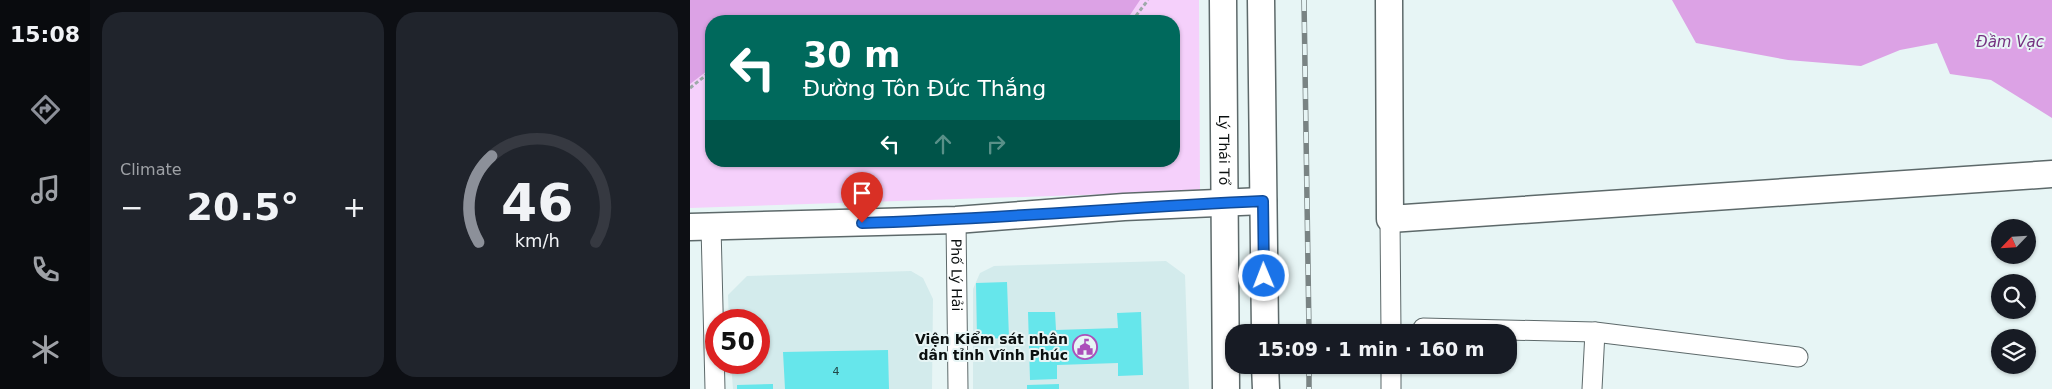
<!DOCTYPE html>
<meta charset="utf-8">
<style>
:root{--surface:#171b24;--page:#20242c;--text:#f1f3f6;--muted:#9ea1a6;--line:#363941;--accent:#8c9099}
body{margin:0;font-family:"DejaVu Sans",sans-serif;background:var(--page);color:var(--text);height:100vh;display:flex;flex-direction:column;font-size:19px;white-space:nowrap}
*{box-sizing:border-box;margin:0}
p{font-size:16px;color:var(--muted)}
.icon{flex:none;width:28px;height:28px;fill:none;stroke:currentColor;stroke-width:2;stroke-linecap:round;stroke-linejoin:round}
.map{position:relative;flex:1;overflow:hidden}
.panel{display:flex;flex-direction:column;gap:12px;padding:12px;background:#0d0f14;width:600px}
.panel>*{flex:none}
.hud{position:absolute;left:15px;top:15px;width:475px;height:152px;border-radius:20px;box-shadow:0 1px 4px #0004;background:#00695c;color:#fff;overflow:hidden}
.needle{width:32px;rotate:245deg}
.controls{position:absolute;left:1301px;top:219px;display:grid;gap:10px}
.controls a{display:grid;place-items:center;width:45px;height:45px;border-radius:50%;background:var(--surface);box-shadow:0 1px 4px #0004;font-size:25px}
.speed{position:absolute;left:15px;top:309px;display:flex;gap:10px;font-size:25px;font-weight:700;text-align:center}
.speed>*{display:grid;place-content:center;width:65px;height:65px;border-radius:50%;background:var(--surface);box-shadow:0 1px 4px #0004;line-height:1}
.speed .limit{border:8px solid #d22;background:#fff;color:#111}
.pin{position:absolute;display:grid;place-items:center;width:42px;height:42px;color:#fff;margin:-51px -21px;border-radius:50% 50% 50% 0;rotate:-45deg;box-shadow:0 0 5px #0007}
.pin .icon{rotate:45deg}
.me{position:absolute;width:55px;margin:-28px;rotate:359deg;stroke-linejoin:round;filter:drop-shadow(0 0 4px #0008)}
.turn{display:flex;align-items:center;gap:18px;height:105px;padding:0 15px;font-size:22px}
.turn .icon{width:65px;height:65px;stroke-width:2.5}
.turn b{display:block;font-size:35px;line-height:42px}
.lanes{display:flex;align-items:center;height:48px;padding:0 15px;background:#0003;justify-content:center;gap:25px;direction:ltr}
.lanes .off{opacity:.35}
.big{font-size:38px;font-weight:700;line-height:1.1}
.panel .tile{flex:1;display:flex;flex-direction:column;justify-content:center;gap:8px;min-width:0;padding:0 18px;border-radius:20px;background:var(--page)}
.panel .dial{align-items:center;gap:0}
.dial svg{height:130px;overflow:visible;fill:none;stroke:var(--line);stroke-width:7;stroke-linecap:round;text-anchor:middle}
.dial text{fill:var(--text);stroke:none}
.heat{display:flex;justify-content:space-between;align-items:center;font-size:28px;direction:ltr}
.panel .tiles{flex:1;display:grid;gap:12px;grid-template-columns:repeat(2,1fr)}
.trip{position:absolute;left:535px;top:324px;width:292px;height:50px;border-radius:20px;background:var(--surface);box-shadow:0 1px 4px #0004;font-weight:700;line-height:50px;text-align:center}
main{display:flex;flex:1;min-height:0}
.tab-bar{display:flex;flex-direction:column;width:90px;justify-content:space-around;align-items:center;background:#090b0e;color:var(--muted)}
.tab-bar .icon{width:35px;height:35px}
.tab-bar .on{color:var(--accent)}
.tab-bar b{font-size:22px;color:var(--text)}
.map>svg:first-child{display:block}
.built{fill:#d3ebec}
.green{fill:#f5d0fb;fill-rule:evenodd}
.water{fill:#dca2e5}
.building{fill:#66e6eb}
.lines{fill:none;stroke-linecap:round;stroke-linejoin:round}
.street-casing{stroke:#5d696a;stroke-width:21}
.secondary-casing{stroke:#5d696a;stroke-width:29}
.path{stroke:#9ea9a9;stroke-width:3;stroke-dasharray:4 2.5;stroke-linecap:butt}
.street{stroke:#fff;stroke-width:19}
.secondary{stroke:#fff;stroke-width:26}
.rail-casing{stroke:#798383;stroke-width:5.5}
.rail{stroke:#e7f5f5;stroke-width:4;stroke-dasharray:11;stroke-linecap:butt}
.route-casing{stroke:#114b97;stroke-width:12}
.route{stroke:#1a73e8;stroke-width:9}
.labels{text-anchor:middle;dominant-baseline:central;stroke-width:4;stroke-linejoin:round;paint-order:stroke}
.number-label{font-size:11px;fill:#224647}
.street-label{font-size:14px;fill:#0b1010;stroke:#e7f5f5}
.poi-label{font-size:14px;font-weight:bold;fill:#0b1010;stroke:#e7f5f5;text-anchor:end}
.water-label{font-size:15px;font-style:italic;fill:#753180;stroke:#e7f5f5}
</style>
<main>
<nav class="tab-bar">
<b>15:08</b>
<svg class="icon on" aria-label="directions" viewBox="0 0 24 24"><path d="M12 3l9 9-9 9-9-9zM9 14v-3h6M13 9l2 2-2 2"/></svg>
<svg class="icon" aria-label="music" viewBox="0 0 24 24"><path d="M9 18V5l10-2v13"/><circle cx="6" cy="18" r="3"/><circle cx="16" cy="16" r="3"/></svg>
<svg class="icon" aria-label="phone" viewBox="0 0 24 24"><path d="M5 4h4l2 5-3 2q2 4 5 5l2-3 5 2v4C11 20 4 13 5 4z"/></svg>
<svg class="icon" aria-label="climate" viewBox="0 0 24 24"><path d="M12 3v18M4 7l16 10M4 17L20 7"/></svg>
</nav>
<section class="panel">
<div class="tiles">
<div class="tile"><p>Climate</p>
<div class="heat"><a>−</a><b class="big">20.5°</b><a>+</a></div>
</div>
<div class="tile dial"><svg viewBox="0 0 100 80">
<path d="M14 69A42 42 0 1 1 86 69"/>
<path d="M14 69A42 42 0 0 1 22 16" stroke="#8c9099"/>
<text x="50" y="56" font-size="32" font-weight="700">46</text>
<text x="50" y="72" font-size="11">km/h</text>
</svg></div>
</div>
</section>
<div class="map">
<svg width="1362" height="389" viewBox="0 0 1362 389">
<rect width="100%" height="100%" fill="#e7f5f5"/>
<path class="built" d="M476 261 495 275 499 389H283V289L290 273 304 266Z
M221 271 233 278 243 299 242 389H43L41 363 69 362V320H39L38 295 57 276Z"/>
<path class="green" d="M0 0H509L510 191 0 208ZM21 21H484V161H21Z"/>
<path class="water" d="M0 0H450L436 21H206L188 17 150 21H21V68L0 84Z
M982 0H1362V118L1301 80 1260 74 1247 43 1210 50 1171 66 1098 60 1006 43Z"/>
<path class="building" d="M317 282 319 338 287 339 286 283Z
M338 312H365L366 330 428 328 427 313 451 312 453 375 428 376V363L367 365V379L340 380Z
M198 350 199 389H95L93 352Z
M83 384V389H47V385Z
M369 384V389H337V385Z"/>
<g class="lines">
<defs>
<g id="street">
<path d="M700 219 701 332"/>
<path id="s1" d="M266 220 268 389"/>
<path d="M21 226 25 389"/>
<path d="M733 328 905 332 1108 357"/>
<path d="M701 365V389"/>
<path d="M902 389 905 332"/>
</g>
<g id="secondary">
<path id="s2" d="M533 0 536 389"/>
<path d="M571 0 575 332"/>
<path d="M699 0 700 219 1362 174"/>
<path d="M0 227 266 220 434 207 573 201"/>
<path d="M575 365 576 389"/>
</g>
</defs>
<use href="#street" class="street-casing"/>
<use href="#secondary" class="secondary-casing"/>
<path class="path" d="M442 21 458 0
M0 88 21 71"/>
<use href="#street" class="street"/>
<use href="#secondary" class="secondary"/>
<defs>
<path id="rail" d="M614 0 619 332
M619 365V389"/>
</defs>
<use href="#rail" class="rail-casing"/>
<use href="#rail" class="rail"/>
</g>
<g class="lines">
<defs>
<path id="route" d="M172 223C306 219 439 207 573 201L574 276"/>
</defs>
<use href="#route" class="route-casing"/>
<use href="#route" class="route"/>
</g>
<defs>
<symbol id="civic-ring" viewBox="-11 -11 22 22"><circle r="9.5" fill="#e7f5f5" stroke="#ab4fba" stroke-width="1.5"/><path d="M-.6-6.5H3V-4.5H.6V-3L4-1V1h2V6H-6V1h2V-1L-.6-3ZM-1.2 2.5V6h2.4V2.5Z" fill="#ab4fba"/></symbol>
</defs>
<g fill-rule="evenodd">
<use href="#civic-ring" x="381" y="333" width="28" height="28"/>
</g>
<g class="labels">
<g class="number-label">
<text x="146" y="371">4</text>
</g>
<g class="street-label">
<text stroke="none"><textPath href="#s2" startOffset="150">Lý Thái Tổ</textPath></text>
<text stroke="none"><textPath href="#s1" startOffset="55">Phố Lý Hải</textPath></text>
</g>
<g class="poi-label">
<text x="378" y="339">Viện Kiểm sát nhân<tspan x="378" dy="16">dân tỉnh Vĩnh Phúc</tspan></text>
</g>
<g class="water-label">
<text x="1320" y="42">Đầm Vạc</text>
</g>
</g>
</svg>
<div class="controls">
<a><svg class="needle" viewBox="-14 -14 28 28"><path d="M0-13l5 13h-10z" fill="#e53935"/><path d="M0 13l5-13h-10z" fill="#9ea1a6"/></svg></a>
<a><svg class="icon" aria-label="search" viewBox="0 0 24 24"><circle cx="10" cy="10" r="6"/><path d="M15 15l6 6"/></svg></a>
<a><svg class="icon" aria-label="layers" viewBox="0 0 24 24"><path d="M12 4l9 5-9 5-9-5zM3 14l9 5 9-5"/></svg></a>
</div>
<div class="speed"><div class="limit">50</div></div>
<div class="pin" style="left:172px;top:223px;background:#d93025"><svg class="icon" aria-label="arrive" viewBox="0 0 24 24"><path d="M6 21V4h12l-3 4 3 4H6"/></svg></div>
<svg class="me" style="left:574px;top:276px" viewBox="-20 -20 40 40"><circle r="17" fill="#1a73e8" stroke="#fff" stroke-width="3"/><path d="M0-11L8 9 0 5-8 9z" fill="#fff"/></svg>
<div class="trip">15:09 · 1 min · 160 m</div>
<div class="hud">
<div class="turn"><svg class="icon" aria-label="left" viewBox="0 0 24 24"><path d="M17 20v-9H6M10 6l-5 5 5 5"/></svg><div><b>30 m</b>Đường Tôn Đức Thắng</div></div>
<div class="lanes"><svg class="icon" aria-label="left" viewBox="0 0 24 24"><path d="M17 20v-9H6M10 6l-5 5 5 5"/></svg><svg class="icon off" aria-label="ahead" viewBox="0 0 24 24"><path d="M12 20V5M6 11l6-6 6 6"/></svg><svg class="icon off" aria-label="right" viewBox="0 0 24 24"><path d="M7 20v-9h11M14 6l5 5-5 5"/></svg></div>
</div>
</div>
</main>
